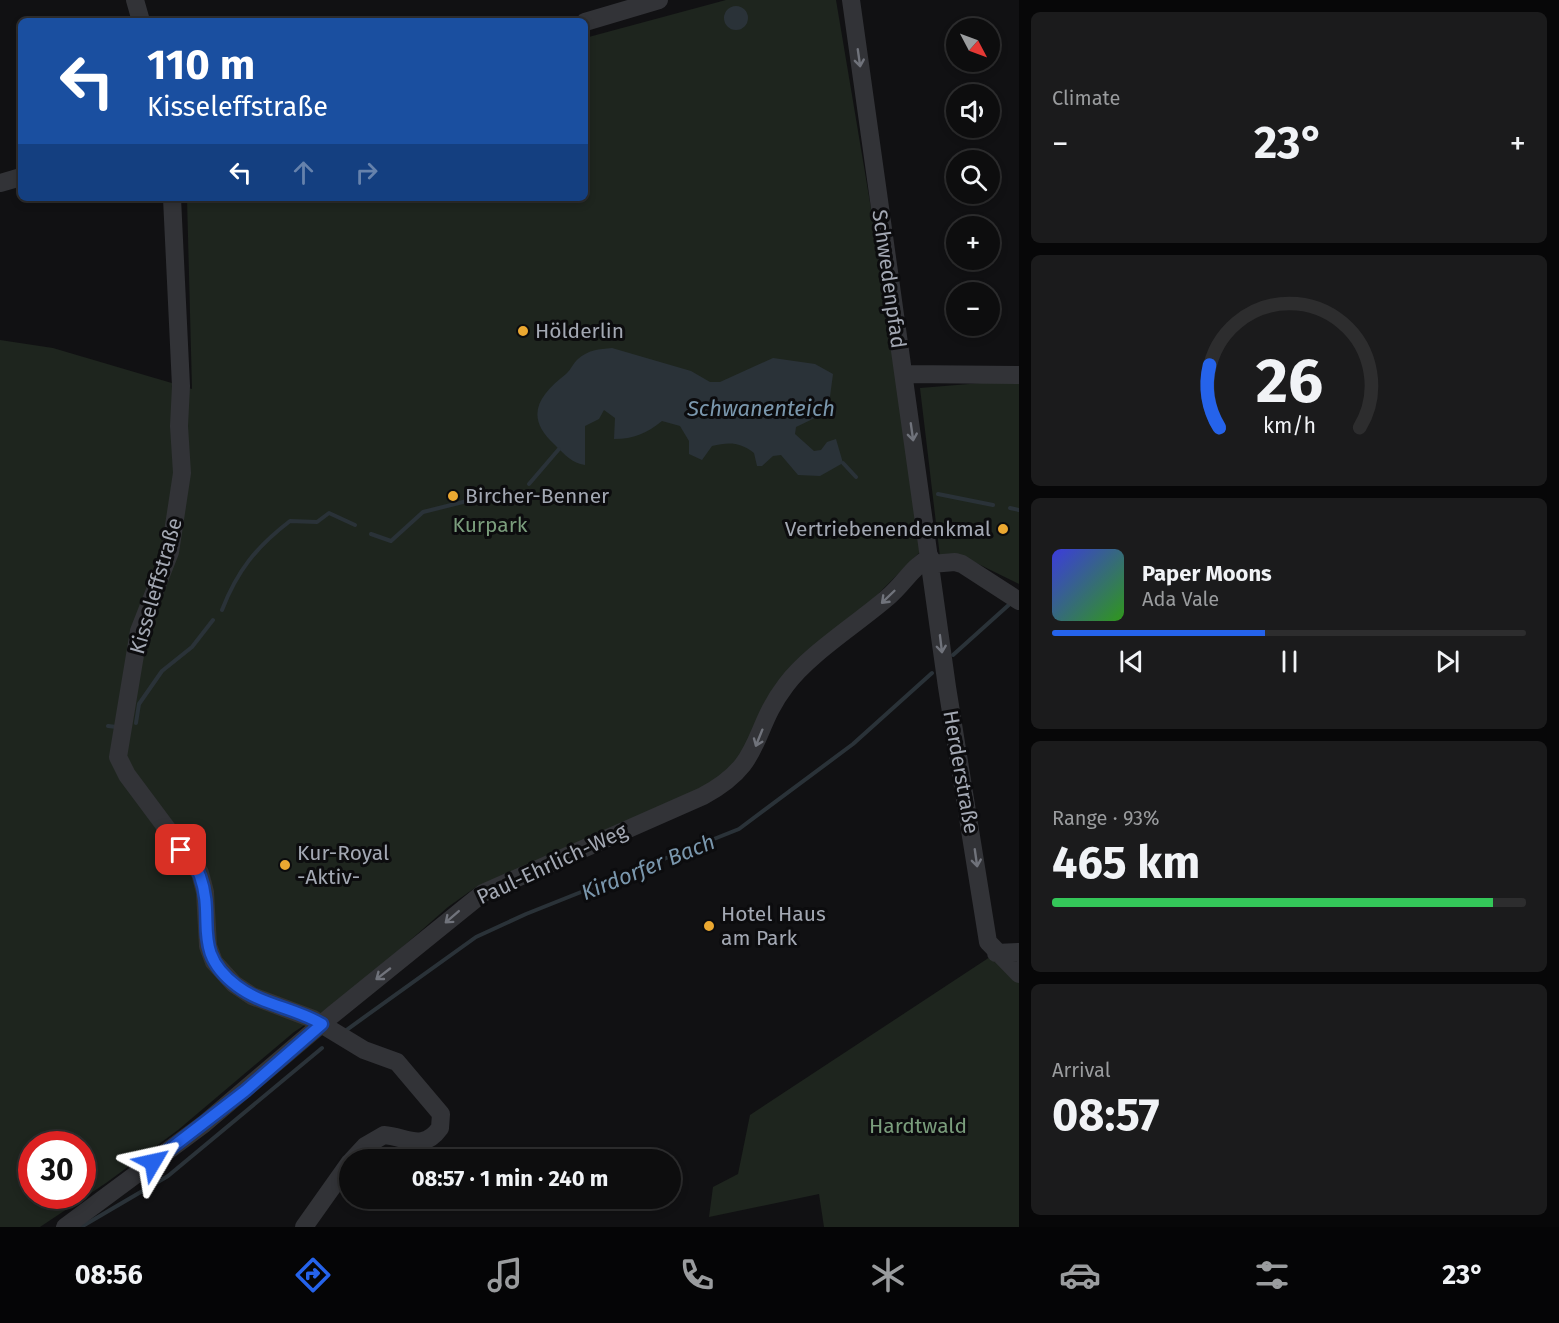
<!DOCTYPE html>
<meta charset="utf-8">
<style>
:root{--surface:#0d0d0e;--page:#1b1b1c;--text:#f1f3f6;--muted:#9a9c9e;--line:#2d2d2e;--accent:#2563eb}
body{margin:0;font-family:"Fira Sans",sans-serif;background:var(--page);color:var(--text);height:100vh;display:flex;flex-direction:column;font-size:22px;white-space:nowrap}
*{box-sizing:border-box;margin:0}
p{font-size:20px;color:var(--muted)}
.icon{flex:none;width:33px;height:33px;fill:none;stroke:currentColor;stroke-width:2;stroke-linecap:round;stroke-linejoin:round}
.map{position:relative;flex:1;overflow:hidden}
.sheet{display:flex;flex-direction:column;gap:12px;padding:12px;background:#070708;width:540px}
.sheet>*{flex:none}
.banner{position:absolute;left:18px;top:18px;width:570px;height:183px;border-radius:9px;box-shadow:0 3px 9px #0003,0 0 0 2px var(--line);background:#1a4fa0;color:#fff;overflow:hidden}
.needle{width:39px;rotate:131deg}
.buttons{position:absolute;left:946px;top:18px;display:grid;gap:12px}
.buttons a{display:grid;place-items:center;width:54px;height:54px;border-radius:50%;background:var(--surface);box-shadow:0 3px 9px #0003,0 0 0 2px var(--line);font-size:30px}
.speed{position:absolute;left:18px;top:1131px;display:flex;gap:12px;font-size:30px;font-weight:700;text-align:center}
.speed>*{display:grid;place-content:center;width:78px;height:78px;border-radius:50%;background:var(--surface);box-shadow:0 3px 9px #0003,0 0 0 2px var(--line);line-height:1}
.speed .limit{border:9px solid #d22;background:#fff;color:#111}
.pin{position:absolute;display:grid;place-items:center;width:51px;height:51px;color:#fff;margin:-26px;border-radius:12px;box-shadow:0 3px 9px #0006}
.me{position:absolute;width:66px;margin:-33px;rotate:54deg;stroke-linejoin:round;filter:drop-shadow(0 0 4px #0008)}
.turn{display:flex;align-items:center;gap:21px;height:126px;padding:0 30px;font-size:27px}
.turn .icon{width:78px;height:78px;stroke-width:2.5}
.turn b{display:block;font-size:42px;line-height:51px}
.lanes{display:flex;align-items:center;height:57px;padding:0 30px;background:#0003;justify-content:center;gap:30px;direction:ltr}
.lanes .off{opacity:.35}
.big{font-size:45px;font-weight:700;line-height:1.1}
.sheet .card{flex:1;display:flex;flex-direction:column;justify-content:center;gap:9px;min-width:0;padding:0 21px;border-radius:9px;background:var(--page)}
.sheet .dial{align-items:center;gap:0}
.dial svg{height:156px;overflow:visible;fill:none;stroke:var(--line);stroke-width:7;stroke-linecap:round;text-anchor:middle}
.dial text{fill:var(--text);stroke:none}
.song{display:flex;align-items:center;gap:18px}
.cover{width:72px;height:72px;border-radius:9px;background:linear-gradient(135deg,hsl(240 70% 55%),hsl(110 70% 35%))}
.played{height:6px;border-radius:3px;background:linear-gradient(90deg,var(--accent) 45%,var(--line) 45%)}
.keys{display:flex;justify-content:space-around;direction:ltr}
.heat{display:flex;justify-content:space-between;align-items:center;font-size:33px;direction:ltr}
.charge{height:9px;border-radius:4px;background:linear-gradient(90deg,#34c759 93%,var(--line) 0)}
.trip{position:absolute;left:339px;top:1149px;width:342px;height:60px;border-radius:30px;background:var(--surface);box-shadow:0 3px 9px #0003,0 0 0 2px var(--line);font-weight:700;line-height:60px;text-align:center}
.tabs{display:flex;height:96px;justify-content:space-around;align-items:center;background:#050506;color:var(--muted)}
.tabs .icon{width:42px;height:42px}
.tabs .current{color:var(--accent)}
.tabs b{font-size:27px;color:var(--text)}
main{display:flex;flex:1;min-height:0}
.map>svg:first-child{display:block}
.green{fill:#1e251e;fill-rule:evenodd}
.water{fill:#2a3238}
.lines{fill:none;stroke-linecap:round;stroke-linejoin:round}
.stream{stroke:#2a3238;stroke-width:4}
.minor{stroke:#323337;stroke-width:18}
.oneway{stroke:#70737b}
.route-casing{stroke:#184099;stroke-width:15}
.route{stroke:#2563eb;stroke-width:10}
.poi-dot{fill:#eba831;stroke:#0c0c0e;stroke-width:2}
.labels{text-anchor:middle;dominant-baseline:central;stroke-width:6;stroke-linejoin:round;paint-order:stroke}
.street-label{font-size:21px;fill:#a3a8b3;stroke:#0c0c0e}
.poi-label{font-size:21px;fill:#a3a8b3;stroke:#0c0c0e;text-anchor:start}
.park-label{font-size:21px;fill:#7a9d7c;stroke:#0c0c0e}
.water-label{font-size:22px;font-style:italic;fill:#7a97ad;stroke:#0c0c0e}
</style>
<main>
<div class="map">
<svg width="1019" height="1227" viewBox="0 0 1019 1227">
<rect width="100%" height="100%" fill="#111113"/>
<path class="green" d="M726 0H836L900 381 924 548 841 631 808 654 749 749 715 785 476 887 448 907 340 1002 294 1032 178 1130 106 1183 40 1227H0V340L53 348 192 389 187 198H585V38ZM32 1144H82V1196H32Z
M1019 380V584L960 555 940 557 920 388Z
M996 953 1019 980V1227H824L819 1194 709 1217 713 1187 738 1174 750 1115Z"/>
<path class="water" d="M724 18a12 12 0 1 1 24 0a12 12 0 1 1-24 0Z
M612 348 691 371 710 382H720L773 358 815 364 833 374 829 404 821 415 796 427 795 434 814 451 821 450 827 442 836 439 843 463 820 476 798 475 781 455 773 456 762 466H757L754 453C740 442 729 442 712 446L702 460 689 454V441L680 426 662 421C647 433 634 439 614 439L615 418 604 410 599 419 585 426V465C572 463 565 455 555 445 524 417 538 396 566 374 571 370 573 363 578 359 588 350 599 349 612 348Z"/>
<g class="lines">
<path class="stream" d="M843 463 856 477
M529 484 559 449
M938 494 993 505
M1010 508 1019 510
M371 534 391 541 423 512 487 496 517 492
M222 610C237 571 256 547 290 521L317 522 329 513 355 525
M953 655 1012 602
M136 723 139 704 162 671 192 647 213 620
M108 726 117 727
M345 1031 476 937 526 914 739 829 853 744 932 673
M81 1227 168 1176 322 1048"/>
<path class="minor" d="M135 0 141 21
M851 0 947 687 988 942 1019 974
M585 22 659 0
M0 183 21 177
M172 198 181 386 179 426 182 473 170 552 139 631 118 757 127 775 200 873 205 892 208 946 214 962 234 984 252 996 313 1019 364 1050 397 1062 441 1114 440 1128C423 1152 407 1137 384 1135L365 1146 352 1160
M904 374 1019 375
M931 564 955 562 962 564 1019 601
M996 953 1019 952
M65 1227 204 1124 331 1016 483 893 703 796C765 763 750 732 786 685 809 654 857 624 887 598 903 585 912 567 930 557
M304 1227 350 1162"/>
</g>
<defs><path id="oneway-shaft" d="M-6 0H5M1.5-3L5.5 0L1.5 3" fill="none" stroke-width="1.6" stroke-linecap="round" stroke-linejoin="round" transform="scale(1.5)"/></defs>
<g class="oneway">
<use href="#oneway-shaft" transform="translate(859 58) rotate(82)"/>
<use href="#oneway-shaft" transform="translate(912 432) rotate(82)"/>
<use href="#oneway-shaft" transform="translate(888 597) rotate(136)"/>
<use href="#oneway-shaft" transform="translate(941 644) rotate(83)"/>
<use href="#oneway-shaft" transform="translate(759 738) rotate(112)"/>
<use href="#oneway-shaft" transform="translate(976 858) rotate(82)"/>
<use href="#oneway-shaft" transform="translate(452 917) rotate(139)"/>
<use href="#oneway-shaft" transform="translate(383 974) rotate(142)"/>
</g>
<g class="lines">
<defs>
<path id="route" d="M153 1162 245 1091 322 1024C295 1008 262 1005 237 986 190 951 216 920 200 876 197 867 187 858 181 850"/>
</defs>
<use href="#route" class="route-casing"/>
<use href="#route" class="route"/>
</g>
<g class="poi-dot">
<circle cx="523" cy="331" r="6"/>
<circle cx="453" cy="496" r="6"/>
<circle cx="1003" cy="529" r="6"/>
<circle cx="285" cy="865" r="6"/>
<circle cx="709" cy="926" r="6"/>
</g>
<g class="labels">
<g class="street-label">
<text transform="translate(889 279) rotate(82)">Schwedenpfad</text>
<text transform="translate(156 586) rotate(-74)">Kisseleffstraße</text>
<text transform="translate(961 772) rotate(80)">Herderstraße</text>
<text transform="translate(552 864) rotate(-25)">Paul-Ehrlich-Weg</text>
</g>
<g class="poi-label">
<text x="535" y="331">Hölderlin</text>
<text x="465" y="496">Bircher-Benner</text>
<text x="991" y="529" text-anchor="end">Vertriebenendenkmal</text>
<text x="297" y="853">Kur-Royal<tspan x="297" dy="24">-Aktiv-</tspan></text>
<text x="721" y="914">Hotel Haus<tspan x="721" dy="24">am Park</tspan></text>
</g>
<g class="park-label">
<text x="490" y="525">Kurpark</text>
<text x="918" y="1126">Hardtwald</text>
</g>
<g class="water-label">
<text x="761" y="408">Schwanenteich</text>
<text transform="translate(648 867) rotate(-22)">Kirdorfer Bach</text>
</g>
</g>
</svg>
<div class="buttons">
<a><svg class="needle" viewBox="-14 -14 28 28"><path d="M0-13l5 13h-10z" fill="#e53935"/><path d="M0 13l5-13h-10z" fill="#9a9c9e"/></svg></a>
<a><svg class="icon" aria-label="sound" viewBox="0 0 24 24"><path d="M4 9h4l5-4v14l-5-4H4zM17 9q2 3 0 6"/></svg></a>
<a><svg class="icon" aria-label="search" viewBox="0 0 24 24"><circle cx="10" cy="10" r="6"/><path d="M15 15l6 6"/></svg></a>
<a>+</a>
<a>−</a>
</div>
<div class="speed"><div class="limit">30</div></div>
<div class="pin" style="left:181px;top:850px;background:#d93025"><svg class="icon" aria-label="arrive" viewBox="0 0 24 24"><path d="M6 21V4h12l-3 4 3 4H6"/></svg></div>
<svg class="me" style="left:153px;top:1162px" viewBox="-20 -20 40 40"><path d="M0-17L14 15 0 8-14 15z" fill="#2563eb" stroke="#fff" stroke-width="4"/></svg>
<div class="trip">08:57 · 1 min · 240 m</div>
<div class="banner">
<div class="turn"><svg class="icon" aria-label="left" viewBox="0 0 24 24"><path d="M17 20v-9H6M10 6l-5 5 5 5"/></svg><div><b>110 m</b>Kisseleffstraße</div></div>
<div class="lanes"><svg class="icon" aria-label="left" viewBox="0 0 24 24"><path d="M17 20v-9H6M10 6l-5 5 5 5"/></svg><svg class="icon off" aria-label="ahead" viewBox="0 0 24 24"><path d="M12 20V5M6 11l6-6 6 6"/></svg><svg class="icon off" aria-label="right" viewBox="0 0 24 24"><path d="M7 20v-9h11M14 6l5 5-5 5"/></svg></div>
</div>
</div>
<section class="sheet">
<div class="card"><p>Climate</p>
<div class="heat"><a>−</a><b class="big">23°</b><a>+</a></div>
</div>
<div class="card dial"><svg viewBox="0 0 100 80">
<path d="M14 69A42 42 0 1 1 86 69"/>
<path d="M14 69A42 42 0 0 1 9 37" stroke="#2563eb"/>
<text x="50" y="56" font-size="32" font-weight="700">26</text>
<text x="50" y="72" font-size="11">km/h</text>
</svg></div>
<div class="card">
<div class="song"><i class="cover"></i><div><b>Paper Moons</b><p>Ada Vale</p></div></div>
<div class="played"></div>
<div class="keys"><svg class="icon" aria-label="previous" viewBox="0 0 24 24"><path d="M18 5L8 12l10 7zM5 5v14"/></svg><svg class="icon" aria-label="pause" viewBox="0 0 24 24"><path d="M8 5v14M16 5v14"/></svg><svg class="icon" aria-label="next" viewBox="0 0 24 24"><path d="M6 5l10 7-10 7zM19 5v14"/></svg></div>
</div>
<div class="card"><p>Range · 93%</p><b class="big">465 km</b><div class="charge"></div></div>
<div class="card"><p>Arrival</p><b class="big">08:57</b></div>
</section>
</main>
<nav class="tabs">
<b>08:56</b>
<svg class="icon current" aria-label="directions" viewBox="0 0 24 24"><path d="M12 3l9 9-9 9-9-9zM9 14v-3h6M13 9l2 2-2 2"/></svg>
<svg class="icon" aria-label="music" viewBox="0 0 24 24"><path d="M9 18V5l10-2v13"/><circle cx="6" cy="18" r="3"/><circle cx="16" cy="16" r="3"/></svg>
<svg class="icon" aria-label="phone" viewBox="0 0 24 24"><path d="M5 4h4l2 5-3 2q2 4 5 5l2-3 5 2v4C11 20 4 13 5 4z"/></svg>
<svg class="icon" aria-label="climate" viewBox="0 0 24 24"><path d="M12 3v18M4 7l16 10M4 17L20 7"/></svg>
<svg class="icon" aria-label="car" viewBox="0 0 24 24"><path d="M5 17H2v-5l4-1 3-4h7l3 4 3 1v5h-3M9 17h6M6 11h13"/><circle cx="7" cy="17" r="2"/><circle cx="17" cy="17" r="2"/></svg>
<svg class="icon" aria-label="filters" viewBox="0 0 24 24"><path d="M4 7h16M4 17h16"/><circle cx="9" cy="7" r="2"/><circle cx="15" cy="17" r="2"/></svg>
<b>23°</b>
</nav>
